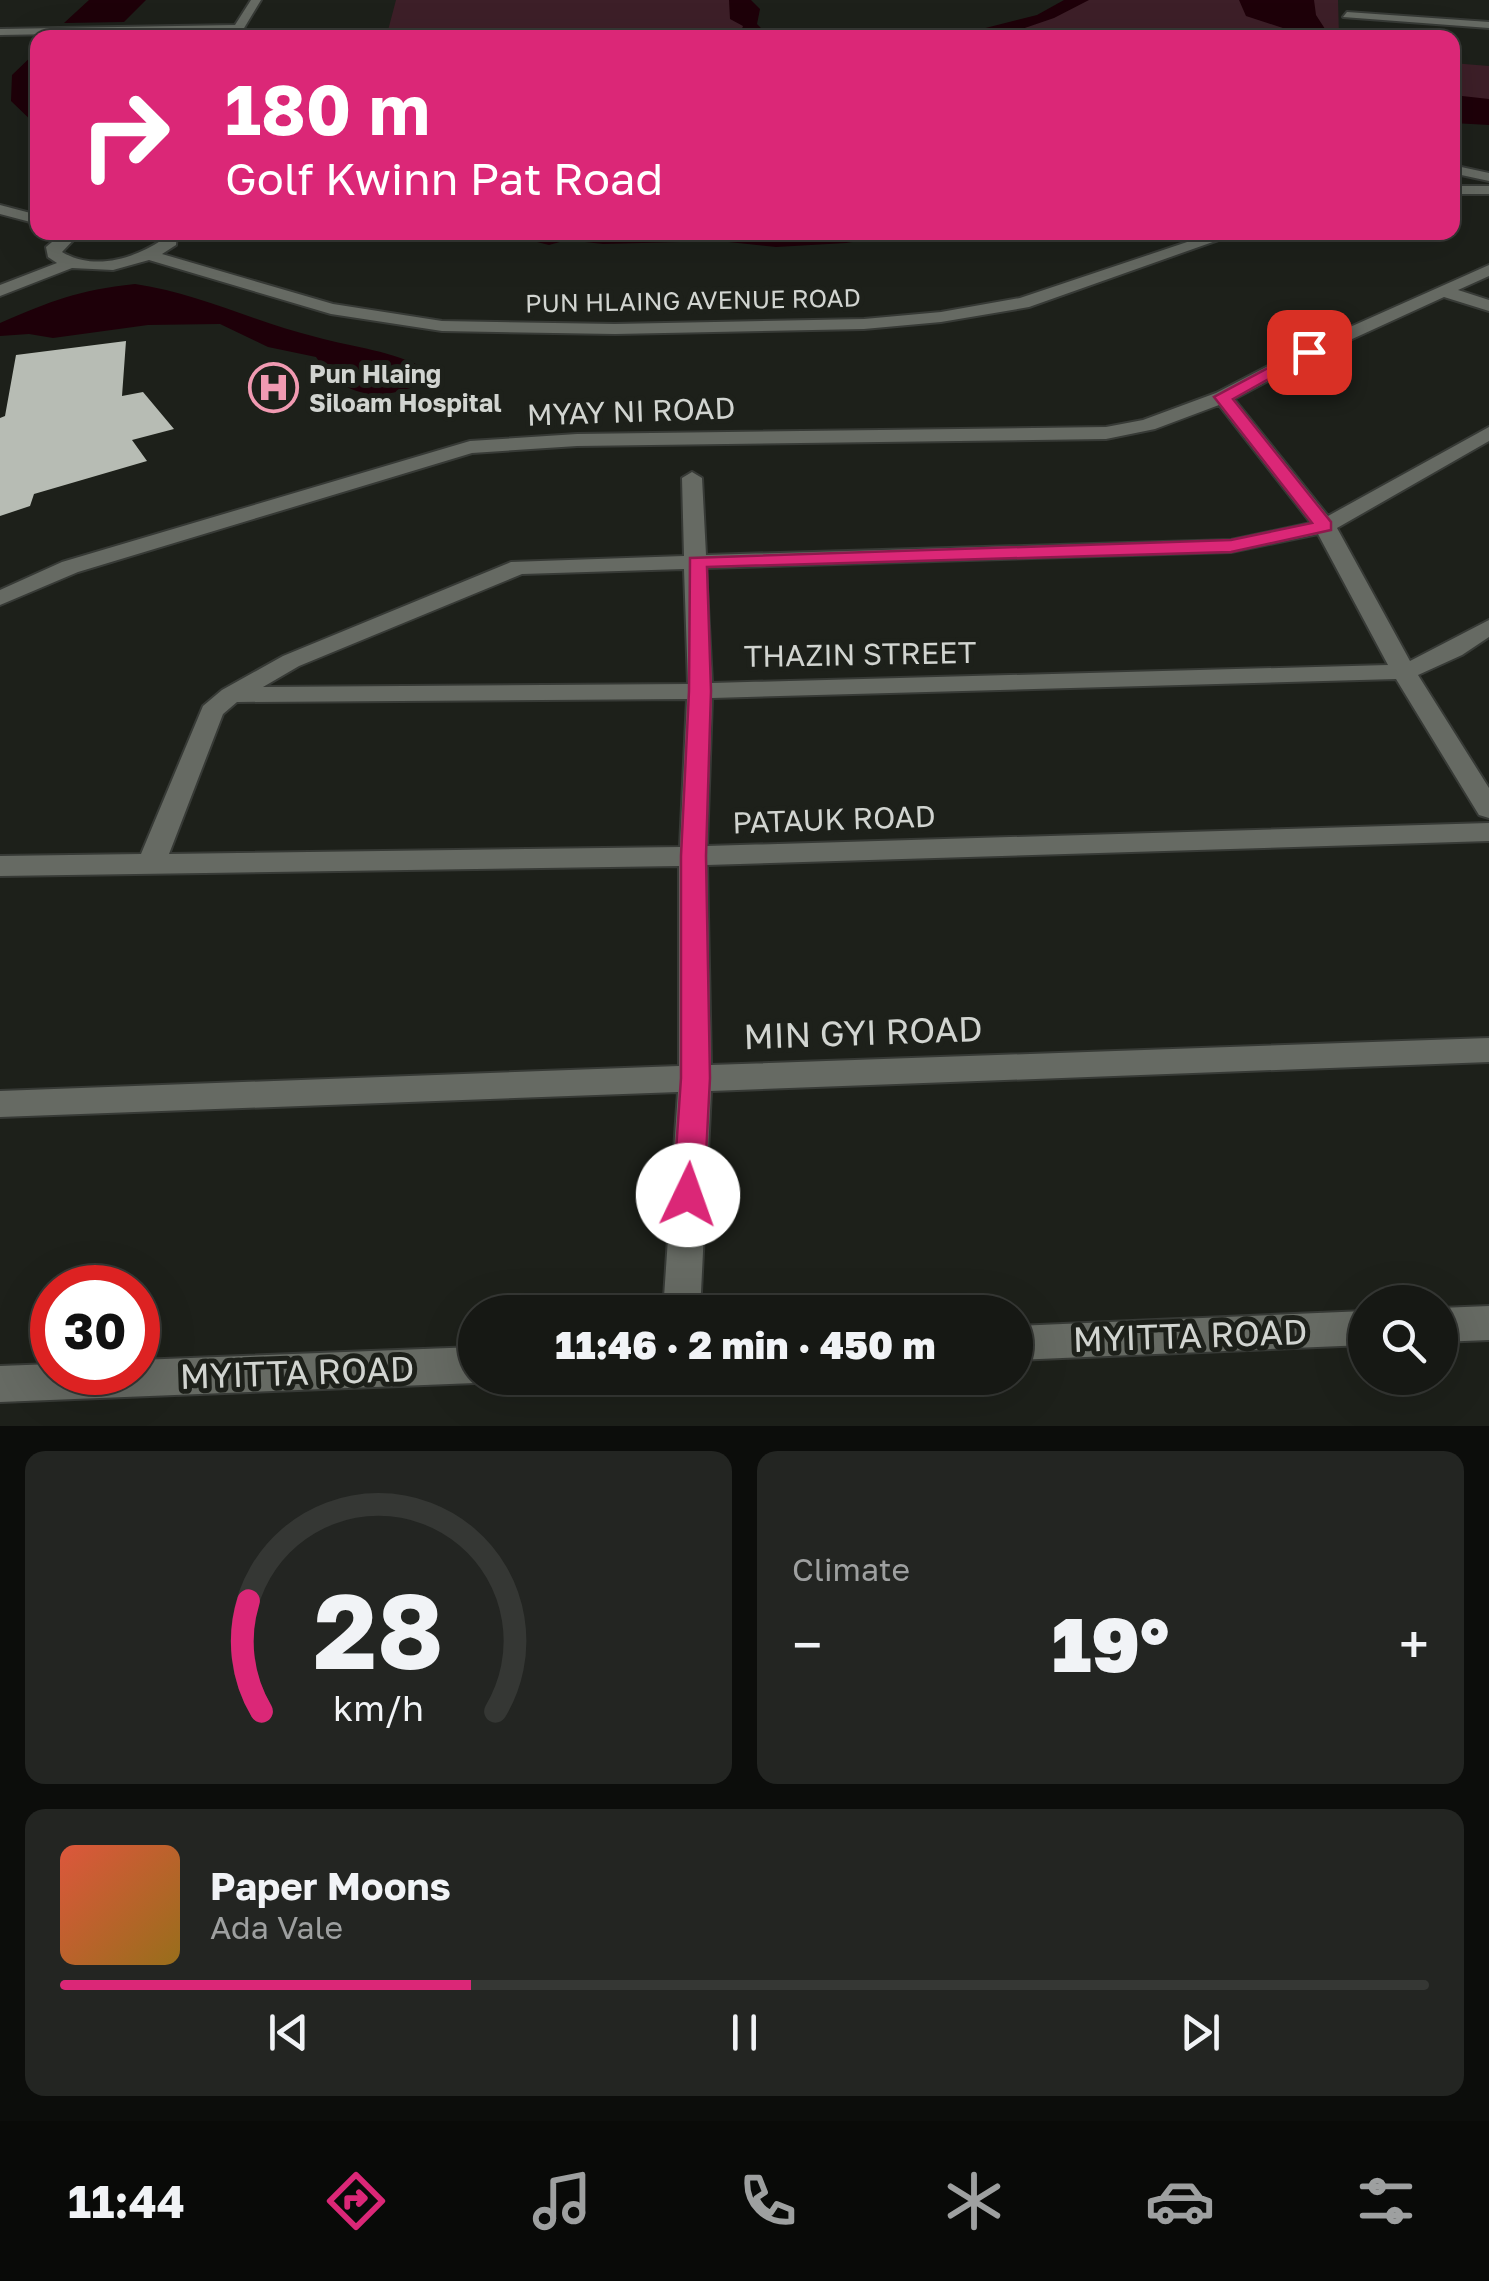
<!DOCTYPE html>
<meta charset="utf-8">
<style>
:root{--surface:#161814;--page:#232522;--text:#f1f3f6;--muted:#9ea0a0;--line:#353734;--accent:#db2777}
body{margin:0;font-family:"Golos Text",sans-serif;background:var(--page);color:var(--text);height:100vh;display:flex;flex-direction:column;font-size:38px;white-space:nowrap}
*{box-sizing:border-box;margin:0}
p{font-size:32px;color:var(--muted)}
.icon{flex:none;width:55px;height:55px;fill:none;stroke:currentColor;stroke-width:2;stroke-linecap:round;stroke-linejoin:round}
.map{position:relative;height:1426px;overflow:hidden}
.details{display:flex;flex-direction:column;gap:25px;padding:25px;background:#0c0d0b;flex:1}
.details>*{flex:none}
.top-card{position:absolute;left:30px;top:30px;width:1430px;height:210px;border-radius:20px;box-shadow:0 10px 40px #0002,0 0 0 2px var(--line);background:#db2777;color:#fff;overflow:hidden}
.controls{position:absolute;left:1348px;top:1285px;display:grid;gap:20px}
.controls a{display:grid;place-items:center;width:110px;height:110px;border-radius:50%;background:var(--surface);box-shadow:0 10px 40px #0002,0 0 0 2px var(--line);font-size:50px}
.speed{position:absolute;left:30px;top:1265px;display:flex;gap:20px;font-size:50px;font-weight:700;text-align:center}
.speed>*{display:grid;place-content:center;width:130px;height:130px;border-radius:50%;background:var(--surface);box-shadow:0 10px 40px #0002,0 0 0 2px var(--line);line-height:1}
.speed .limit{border:15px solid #d22;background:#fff;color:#111}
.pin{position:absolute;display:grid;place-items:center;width:85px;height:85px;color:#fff;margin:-42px;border-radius:20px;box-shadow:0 5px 15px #0006}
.me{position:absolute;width:110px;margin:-55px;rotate:3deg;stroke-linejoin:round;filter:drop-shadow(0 0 8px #0008)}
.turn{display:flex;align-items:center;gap:35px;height:210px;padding:0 30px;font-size:45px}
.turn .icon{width:130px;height:130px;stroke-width:2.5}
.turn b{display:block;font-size:70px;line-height:85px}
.big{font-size:75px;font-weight:800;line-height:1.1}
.details .widget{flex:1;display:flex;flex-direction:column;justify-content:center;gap:15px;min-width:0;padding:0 35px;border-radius:20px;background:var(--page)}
.details .dial{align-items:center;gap:0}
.dial svg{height:260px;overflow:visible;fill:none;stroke:var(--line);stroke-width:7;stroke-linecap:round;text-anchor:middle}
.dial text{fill:var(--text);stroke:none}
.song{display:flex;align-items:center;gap:30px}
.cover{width:120px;height:120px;border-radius:15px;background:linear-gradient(135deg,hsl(10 70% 55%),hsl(40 70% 35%))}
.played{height:10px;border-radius:5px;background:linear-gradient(90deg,var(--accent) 30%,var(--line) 30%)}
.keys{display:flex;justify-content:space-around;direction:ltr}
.heat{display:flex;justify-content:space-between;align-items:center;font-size:55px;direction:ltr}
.details .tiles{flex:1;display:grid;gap:25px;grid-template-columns:1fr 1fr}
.widget:last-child{grid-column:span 2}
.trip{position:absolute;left:458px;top:1295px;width:575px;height:100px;border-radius:50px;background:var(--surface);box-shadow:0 10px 40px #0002,0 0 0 2px var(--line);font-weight:800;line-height:100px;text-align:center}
.dock{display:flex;height:160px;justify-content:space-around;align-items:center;background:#090a08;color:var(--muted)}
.dock .icon{width:70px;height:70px}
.dock .current{color:var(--accent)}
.dock b{font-size:45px;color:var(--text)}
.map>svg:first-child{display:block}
.green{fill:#3d1f28}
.water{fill:#1e0009}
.building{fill:#b7bcb4}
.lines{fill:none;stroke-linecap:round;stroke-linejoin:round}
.minor-casing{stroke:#373a36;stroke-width:4}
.minor{fill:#666a63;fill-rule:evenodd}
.route{fill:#db2777;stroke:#8e194d;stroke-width:2.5}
.labels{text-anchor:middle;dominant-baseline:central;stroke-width:10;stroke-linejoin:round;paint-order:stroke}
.far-street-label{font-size:25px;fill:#d1d4d0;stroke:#1d201a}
.far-poi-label{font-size:25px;font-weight:bold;fill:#d1d4d0;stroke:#1d201a;text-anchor:start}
.street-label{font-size:30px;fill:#d1d4d0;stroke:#1d201a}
.near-street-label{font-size:35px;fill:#d1d4d0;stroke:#1d201a}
</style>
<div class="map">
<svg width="1489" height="1426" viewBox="0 0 1489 1426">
<rect width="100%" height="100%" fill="#1d201a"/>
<path class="green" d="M396 0H738L757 38H386Z
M1072 0H1338L1339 37 973 38 1046 16Z
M1452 63 1489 66V116L1453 114Z"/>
<path class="water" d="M89 0H146L124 22 64 23Z
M729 0H751L760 9 757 24 765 32 787 37H729L740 34 743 26 730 19Z
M1064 0H1089L1054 18 1001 36 950 37 1037 15Z
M1239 0H1314L1316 15 1327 32 1326 37H1298V33L1246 16Z
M37 51V126L11 101 12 75Z
M1453 95 1489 99V125L1453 123Z
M576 233 642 237 911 233 846 243 776 247 719 241 603 244 567 240 549 245 501 233Z
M135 284C198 293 254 322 316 337 356 348 391 350 428 370L421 384C378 402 343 398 316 357L268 347 220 324 148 325 53 338 29 334 0 336V323C51 301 78 290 135 284Z"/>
<path class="building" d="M126 341 122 396 143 392 174 429 132 440 147 461 34 494 30 506 0 516V418L5 416 16 355Z"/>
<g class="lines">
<defs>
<path id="minor" d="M251 0H261L238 38H227L230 31 0 35V29L235 25Z
M1347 12 1489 22V28L1343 17Z
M1452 165 1489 173V181L1452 173Z
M1452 186H1489V194H1452Z
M0 205 38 215V224L0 214Z
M64 232H81L62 252C94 271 133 259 162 240L161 232H177L176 245 162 254 333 304 442 321 615 324 864 319 941 312 1020 298 1217 232H1241L1029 307 941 322 864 329 615 334 442 331 331 314 149 260 113 270 72 268 0 296V285L57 263 48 257 46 247Z
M1489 265V276L1458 290 1489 300V311L1444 297 1315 356 1234 399 1328 516 1489 427V441L1337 528 1410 661 1489 620V637L1462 655 1418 675 1489 788V818L1479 815 1396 679 712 698 707 846 1489 823V841L707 865 711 1065 1489 1038V1062L711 1091 700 1312H663L678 1092 0 1117V1091L679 1066V866L0 876V856L141 854 203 706 222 690 283 656 511 562 684 556 682 478 692 472 702 478 706 555 1231 540 1311 523 1219 405 1155 429 1106 439 577 446 472 453 78 572 0 605V590L62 562 470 441 577 434 1106 427 1143 420 1216 393 1303 348ZM1318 534 1388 665 712 683 706 568 1231 552ZM684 569 688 684 263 687 299 666 522 574ZM687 699 680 847 169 854 223 714 237 702Z
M1489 1306V1340L1440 1342V1308Z
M1365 1311V1345L1015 1360V1326Z
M475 1347V1378H489L475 1383 0 1402V1366L52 1364V1372H138V1360Z"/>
</defs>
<use href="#minor" class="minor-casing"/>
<use href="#minor" class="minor"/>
</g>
<path class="route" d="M1303 349 1317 352 1233 399 1331 522V530L1231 552 707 567 711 691 706 856 710 1078 704 1195 700 1205 688 1209 677 1205 673 1195 681 1078V856L689 691 690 558 1231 540 1312 523 1214 397Z"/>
<defs>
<symbol id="hospital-ring" viewBox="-11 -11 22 22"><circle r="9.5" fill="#1d201a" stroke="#f19ab2" stroke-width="1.5"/><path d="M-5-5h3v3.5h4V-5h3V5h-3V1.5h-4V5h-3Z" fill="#f19ab2"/></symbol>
</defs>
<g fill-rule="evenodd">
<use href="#hospital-ring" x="246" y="360" width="55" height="55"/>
</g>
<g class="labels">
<g class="far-street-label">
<text transform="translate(693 300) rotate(-1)">PUN HLAING AVENUE ROAD</text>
</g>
<g class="far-poi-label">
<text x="309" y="373">Pun Hlaing<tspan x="309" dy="29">Siloam Hospital</tspan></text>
</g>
<g class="street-label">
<text transform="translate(631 411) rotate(-2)">MYAY NI ROAD</text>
<text transform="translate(860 654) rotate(-1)">THAZIN STREET</text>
<text transform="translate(834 819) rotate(-2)">PATAUK ROAD</text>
</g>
<g class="near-street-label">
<text transform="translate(863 1032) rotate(-2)">MIN GYI ROAD</text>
<text transform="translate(1190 1335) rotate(-2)">MYITTA ROAD</text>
<text transform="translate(297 1372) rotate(-2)">MYITTA ROAD</text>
</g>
</g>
</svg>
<div class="controls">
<a><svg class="icon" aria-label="search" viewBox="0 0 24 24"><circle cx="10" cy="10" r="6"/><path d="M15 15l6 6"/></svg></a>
</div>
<div class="speed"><div class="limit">30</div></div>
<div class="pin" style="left:1309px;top:352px;background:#d93025"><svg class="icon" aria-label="arrive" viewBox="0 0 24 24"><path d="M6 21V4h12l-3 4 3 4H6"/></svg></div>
<svg class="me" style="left:688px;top:1195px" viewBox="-20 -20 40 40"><circle r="19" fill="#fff"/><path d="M0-13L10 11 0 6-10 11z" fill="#db2777"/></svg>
<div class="trip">11:46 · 2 min · 450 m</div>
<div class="top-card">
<div class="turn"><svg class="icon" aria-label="right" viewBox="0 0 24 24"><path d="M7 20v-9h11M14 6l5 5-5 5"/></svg><div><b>180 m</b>Golf Kwinn Pat Road</div></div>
</div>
</div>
<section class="details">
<div class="tiles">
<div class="widget dial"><svg viewBox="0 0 100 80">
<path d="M14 69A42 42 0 1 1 86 69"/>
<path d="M14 69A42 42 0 0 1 10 35" stroke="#db2777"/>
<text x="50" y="56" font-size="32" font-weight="700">28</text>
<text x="50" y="72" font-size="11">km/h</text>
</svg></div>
<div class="widget"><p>Climate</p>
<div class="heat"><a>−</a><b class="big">19°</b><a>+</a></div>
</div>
<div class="widget">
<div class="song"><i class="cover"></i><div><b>Paper Moons</b><p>Ada Vale</p></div></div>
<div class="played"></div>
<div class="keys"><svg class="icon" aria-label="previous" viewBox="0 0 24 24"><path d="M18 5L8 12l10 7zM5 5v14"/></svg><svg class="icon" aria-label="pause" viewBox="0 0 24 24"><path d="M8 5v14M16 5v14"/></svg><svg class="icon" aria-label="next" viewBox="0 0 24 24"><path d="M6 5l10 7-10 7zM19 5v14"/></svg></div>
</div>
</div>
</section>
<nav class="dock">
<b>11:44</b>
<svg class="icon current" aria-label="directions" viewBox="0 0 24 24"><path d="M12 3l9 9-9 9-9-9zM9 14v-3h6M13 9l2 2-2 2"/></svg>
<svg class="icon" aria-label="music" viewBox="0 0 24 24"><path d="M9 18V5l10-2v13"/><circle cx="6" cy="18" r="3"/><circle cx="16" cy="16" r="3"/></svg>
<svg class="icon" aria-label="phone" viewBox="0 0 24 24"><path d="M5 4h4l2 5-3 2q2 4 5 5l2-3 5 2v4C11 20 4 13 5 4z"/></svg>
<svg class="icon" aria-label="climate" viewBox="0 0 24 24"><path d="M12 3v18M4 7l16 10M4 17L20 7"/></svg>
<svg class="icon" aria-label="car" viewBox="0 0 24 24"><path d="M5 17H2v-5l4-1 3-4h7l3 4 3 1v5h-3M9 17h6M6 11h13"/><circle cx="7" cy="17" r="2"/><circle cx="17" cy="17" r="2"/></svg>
<svg class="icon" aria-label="filters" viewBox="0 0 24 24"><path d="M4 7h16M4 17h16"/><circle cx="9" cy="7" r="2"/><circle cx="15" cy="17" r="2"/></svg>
</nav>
